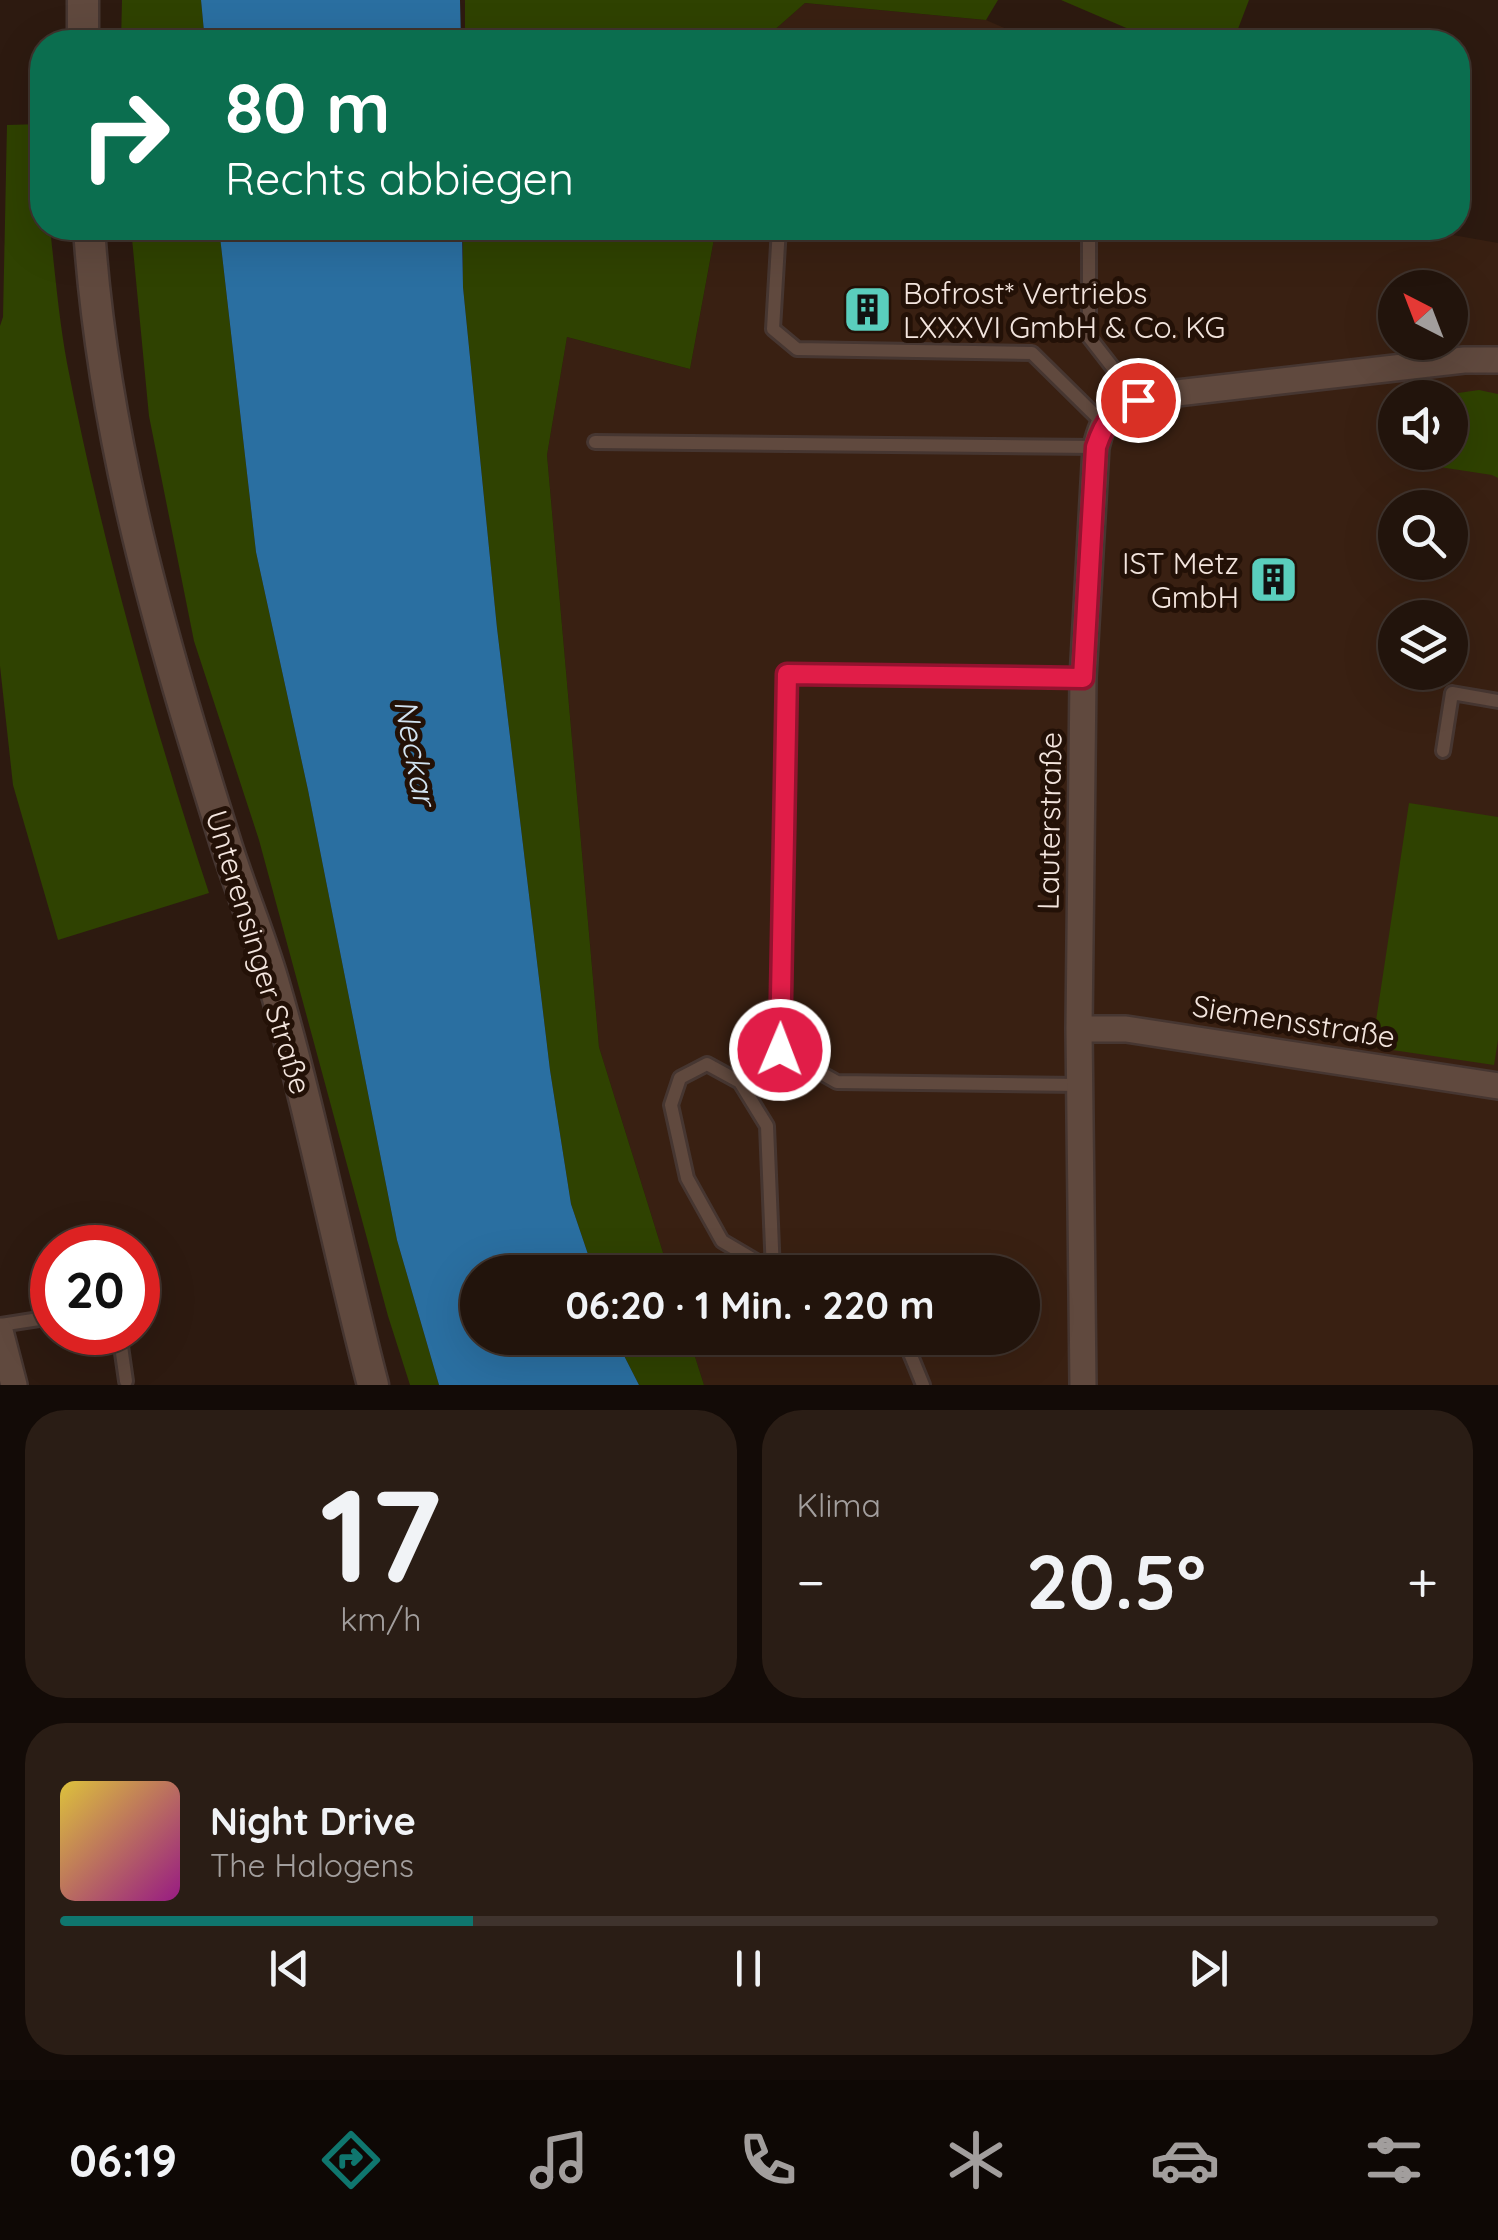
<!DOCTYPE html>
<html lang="de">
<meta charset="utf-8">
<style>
:root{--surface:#22140c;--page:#2a1d15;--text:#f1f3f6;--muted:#a29e9d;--line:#3f332d;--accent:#0f766e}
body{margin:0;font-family:Quicksand,sans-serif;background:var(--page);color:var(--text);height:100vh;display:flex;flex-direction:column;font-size:38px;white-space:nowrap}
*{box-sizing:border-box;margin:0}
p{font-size:32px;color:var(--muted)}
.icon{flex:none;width:55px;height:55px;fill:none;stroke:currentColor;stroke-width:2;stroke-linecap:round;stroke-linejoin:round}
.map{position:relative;height:1385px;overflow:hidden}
.details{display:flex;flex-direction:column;gap:25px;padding:25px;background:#130b07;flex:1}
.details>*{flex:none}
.hud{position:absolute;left:30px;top:30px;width:1440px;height:210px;border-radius:40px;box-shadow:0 10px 40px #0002,0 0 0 2px var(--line);background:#0b6e4f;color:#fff;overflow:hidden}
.needle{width:65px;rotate:318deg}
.buttons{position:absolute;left:1378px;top:270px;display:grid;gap:20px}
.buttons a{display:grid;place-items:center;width:90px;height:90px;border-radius:50%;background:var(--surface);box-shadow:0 10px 40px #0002,0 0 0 2px var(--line);font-size:50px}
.speed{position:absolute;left:30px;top:1225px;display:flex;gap:20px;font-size:50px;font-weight:700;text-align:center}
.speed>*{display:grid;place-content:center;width:130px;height:130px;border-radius:50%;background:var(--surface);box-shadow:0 10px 40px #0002,0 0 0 2px var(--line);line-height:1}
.speed .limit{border:15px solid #d22;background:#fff;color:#111}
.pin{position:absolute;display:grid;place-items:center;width:85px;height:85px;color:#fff;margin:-42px;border:5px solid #fff;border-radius:50%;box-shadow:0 2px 10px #0007}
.me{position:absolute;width:110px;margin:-55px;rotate:1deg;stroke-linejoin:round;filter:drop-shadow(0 0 8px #0008)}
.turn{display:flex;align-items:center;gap:35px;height:210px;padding:0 30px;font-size:45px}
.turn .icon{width:130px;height:130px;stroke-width:2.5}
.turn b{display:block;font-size:70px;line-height:85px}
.big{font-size:75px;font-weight:700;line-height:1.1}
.details .widget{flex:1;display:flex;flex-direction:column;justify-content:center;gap:15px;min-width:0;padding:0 35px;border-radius:40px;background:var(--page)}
.details .dial{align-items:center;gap:0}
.dial b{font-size:130px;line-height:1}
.song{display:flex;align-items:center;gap:30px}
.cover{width:120px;height:120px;border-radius:15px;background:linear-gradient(135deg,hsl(50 70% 55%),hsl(310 70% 35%))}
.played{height:10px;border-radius:5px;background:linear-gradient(90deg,var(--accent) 30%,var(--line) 30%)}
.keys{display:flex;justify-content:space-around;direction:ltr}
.heat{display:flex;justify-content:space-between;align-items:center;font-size:55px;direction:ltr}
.details .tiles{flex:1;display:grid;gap:25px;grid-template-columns:1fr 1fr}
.widget:last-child{grid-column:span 2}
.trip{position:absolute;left:460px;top:1255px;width:580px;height:100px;border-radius:50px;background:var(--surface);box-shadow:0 10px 40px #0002,0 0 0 2px var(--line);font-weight:700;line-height:100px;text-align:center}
.dock{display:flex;height:160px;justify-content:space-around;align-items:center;background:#0e0805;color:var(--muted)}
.dock .icon{width:70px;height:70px}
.dock .active{color:var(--accent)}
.dock b{font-size:45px;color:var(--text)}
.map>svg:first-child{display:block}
.built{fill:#392012;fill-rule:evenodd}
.green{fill:#2f4201}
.water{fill:#2a6fa1}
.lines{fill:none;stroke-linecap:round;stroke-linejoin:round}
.service-casing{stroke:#463631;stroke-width:18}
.minor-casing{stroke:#463631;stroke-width:30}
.tertiary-casing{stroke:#463631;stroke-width:35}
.service{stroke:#60493e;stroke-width:12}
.minor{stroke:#60493e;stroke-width:25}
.tertiary{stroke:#60493e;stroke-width:30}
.route-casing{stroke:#92132f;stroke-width:25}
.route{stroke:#e11d48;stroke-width:18}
.labels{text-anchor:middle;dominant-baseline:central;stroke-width:10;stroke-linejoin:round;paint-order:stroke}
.poi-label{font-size:30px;fill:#f3e5de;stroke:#231107;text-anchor:start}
.street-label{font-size:30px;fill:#f3e5de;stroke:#231107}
.water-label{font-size:32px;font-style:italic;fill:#d2e3f1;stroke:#231107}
</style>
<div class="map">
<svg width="1498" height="1385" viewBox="0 0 1498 1385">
<rect width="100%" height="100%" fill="#2d1a10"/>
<path class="built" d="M805 3 986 20 1036 42H761Z
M716 228H1413L1498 243V1385H704L689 1338H1022V1272H669L599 1047 547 455 567 337 690 369ZM1395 288H1450V342H1395ZM1395 398H1450V452H1395ZM1395 508H1450V562H1395ZM1395 618H1450V672H1395Z"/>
<path class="green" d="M122 0H201L205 42H121Z
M465 0H998L986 20 805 3 761 42H465Z
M1061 0H1249L1233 42H1159Z
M42 124V228H50C55 273 59 319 67 363 102 543 152 720 209 893L58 940 13 785 0 666V326L3 317 7 125Z
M131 228H219L256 552 308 790 397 1240 439 1385H410L388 1316 259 840 194 641 149 416Z
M463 228H716L690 369 567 337 547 455 599 1047 669 1272H594L571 1204 550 1070 497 628 463 287Z
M1479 390 1498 394V478L1492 475 1433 466 1435 453 1450 452V398L1443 397 1444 395Z
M1409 803 1498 817V1040L1494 1065 1372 1047Z
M615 1338H689L704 1385H639Z"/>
<path class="water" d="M201 0H460L461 42H205Z
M219 228H462L463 287 497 628 550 1070 571 1204 594 1272H478V1338H615L639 1385H439L397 1240 308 790 256 552Z"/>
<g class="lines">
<defs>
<path id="service" d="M779 228 773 329 797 349 1032 353 1104 424
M1089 228V337L1138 400
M595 442 1096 447
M1443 751 1452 693 1498 701
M1080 1085 837 1082 780 1050 787 674 1083 678
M773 1271 722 1241 687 1178 671 1105 680 1078 707 1064 740 1082 767 1126 773 1272
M0 1325 52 1317
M119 1332 126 1381
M895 1338 907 1346 923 1385"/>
<path id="minor" d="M1079 1029H1126L1498 1086
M0 1331 14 1385
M1083 1385 1079 1029 1083 678 1096 447C1098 440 1100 430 1104 424 1117 402 1145 399 1168 394L1464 360H1498"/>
<path id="tertiary" d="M83 42V0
M89 228C103 440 161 636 224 838 239 887 259 933 273 981 312 1114 338 1251 373 1385"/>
</defs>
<use href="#service" class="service-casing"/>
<use href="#minor" class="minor-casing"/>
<use href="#tertiary" class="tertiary-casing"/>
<use href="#service" class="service"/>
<use href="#minor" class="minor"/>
<use href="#tertiary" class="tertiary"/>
</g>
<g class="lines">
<defs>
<path id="route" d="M780 1050 787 674 1083 678 1096 447C1105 420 1112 412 1138 400"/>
</defs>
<use href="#route" class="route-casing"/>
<use href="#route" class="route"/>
</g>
<defs>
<symbol id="building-square" viewBox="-11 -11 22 22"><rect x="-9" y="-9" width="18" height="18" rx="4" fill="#5acebd" stroke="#231107"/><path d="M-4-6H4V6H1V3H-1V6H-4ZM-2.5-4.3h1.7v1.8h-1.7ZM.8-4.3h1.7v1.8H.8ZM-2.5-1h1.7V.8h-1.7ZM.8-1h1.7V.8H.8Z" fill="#111"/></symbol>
</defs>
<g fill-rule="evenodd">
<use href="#building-square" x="840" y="282" width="55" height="55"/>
<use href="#building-square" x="1246" y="552" width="55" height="55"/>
</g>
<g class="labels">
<g class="poi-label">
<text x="903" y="293">Bofrost* Vertriebs<tspan x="903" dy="34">LXXXVI GmbH &amp; Co. KG</tspan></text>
<text x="1239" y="563" text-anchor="end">IST Metz<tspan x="1239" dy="34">GmbH</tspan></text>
</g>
<g class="street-label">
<text transform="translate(1049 821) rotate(-89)">Lauterstraße</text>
<text transform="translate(259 952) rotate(73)">Unterensinger Straße</text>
<text transform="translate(1294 1021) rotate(9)">Siemensstraße</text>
</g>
<g class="water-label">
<text transform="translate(416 752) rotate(79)">Neckar</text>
</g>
</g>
</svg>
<div class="buttons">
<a><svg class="needle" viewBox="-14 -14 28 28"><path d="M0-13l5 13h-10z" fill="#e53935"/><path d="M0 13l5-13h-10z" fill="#a29e9d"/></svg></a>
<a><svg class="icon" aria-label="sound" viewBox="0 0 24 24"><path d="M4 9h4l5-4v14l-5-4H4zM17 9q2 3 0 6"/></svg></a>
<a><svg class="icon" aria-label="search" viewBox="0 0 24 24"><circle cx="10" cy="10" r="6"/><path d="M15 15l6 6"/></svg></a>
<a><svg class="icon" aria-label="layers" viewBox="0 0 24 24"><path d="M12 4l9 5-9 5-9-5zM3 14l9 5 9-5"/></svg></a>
</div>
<div class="speed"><div class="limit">20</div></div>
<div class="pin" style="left:1138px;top:400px;background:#d93025"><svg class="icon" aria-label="arrive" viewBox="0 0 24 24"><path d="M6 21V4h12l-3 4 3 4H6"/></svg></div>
<svg class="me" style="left:780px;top:1050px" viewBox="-20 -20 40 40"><circle r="17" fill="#e11d48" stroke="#fff" stroke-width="3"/><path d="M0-11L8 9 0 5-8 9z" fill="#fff"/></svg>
<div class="trip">06:20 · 1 Min. · 220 m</div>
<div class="hud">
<div class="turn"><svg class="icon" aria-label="right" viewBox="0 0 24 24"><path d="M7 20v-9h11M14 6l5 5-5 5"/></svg><div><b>80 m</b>Rechts abbiegen</div></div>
</div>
</div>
<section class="details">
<div class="tiles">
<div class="widget dial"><b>17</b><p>km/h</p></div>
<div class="widget"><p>Klima</p>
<div class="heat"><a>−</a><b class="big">20.5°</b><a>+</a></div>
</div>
<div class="widget">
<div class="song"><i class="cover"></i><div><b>Night Drive</b><p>The Halogens</p></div></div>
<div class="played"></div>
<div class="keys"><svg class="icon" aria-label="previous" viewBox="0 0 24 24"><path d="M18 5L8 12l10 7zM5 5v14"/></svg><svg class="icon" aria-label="pause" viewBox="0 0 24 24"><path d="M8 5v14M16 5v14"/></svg><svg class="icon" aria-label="next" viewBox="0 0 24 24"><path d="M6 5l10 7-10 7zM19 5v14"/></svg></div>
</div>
</div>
</section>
<nav class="dock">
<b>06:19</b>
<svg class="icon active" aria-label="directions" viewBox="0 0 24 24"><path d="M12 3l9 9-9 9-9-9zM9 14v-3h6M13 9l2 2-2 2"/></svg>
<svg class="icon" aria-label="music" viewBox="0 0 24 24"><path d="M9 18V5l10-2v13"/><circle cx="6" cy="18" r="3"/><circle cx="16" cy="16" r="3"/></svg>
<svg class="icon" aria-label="phone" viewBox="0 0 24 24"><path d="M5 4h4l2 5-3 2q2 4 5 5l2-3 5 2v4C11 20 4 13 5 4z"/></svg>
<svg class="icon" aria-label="climate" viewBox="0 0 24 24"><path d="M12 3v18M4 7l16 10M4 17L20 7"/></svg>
<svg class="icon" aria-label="car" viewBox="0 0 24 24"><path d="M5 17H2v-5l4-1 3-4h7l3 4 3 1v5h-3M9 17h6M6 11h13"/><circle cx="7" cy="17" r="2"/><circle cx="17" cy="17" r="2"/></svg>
<svg class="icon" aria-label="filters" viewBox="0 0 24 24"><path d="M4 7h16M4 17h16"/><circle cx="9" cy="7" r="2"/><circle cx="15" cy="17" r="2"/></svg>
</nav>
